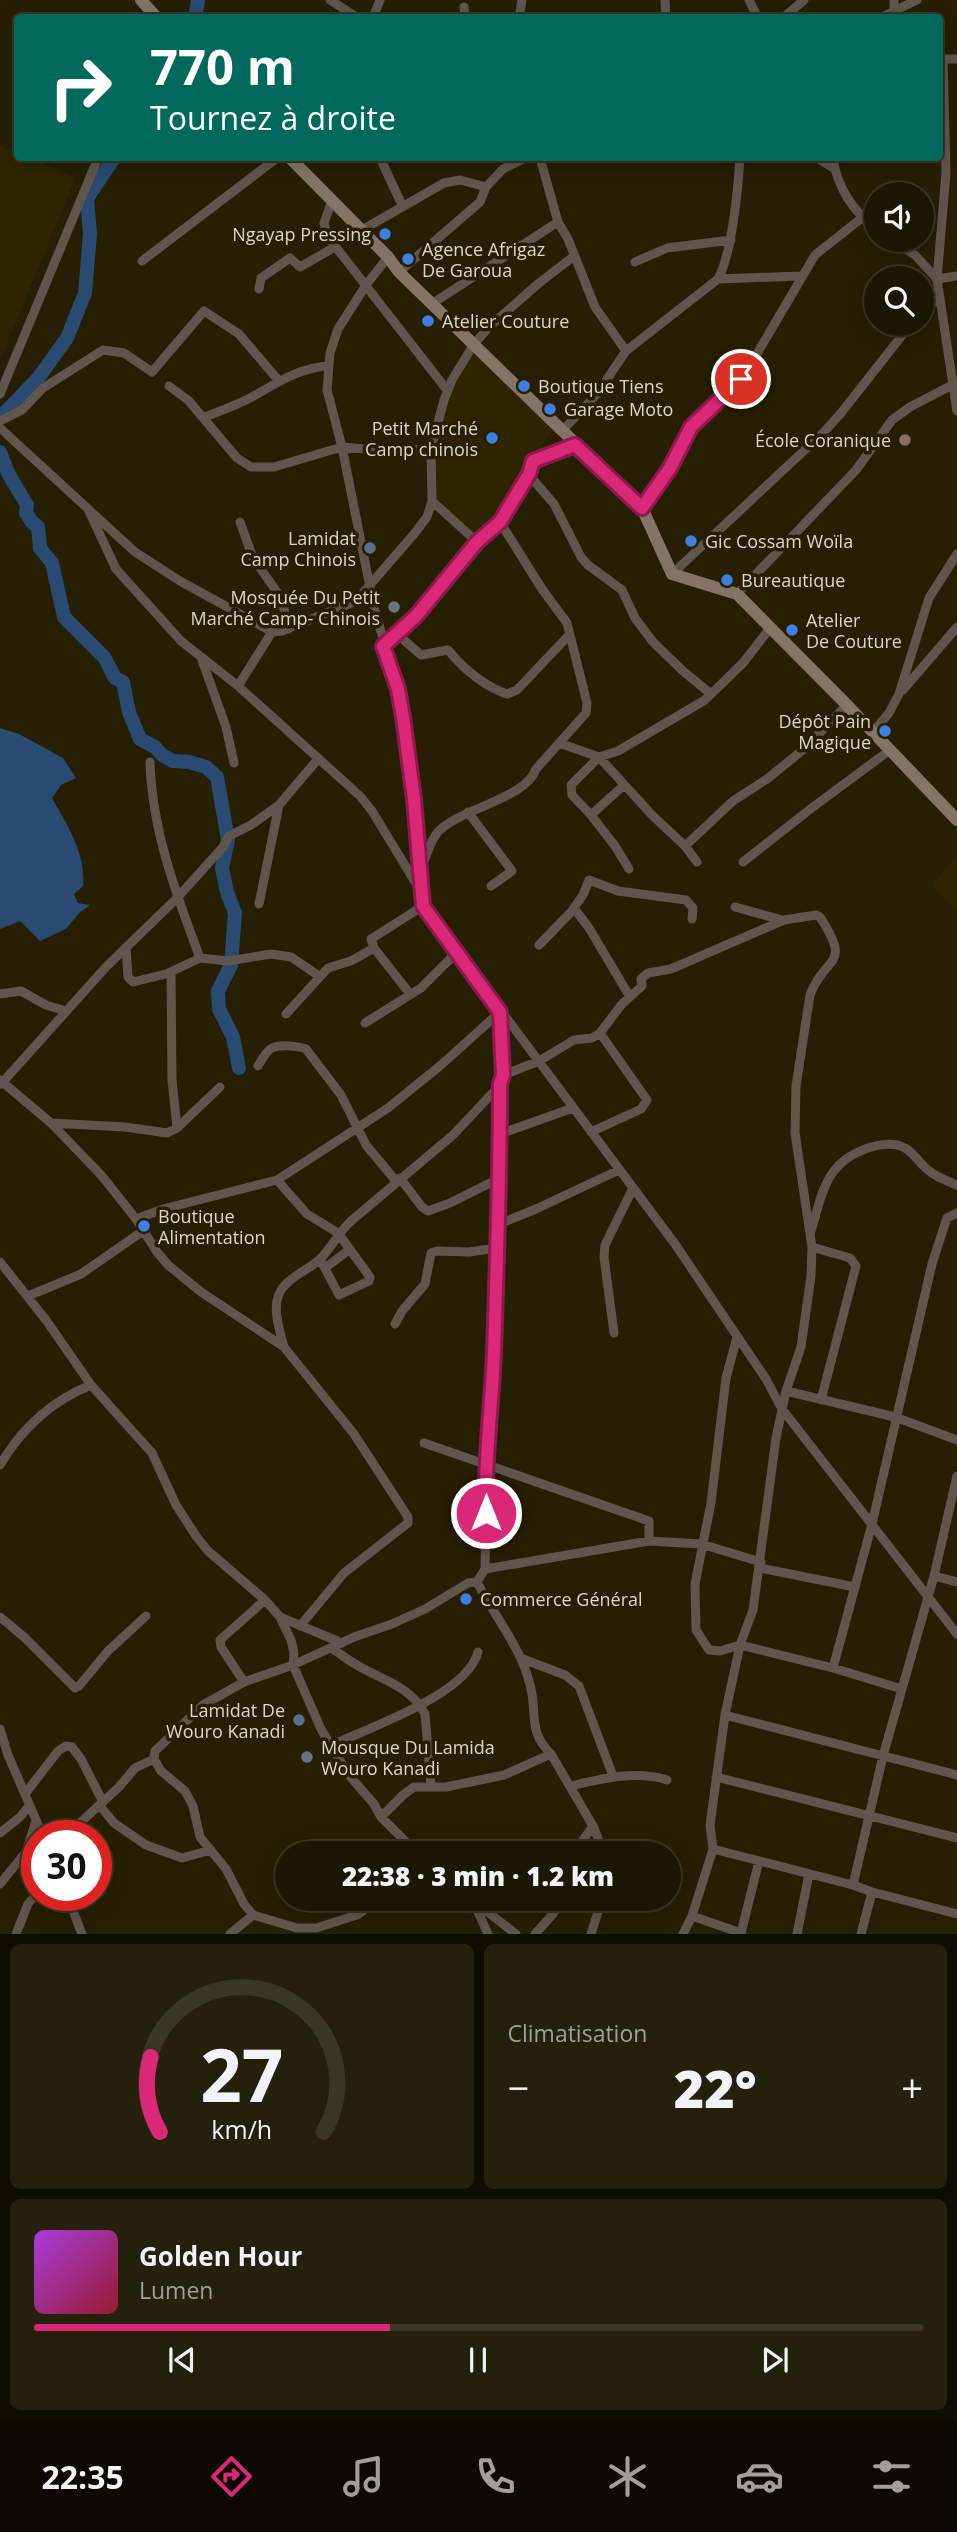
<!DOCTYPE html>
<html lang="fr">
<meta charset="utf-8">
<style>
:root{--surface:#1c1702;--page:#25200c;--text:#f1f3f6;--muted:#a09f99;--line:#3a3624;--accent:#db2777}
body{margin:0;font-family:"Open Sans",sans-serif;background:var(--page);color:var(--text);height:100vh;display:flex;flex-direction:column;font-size:26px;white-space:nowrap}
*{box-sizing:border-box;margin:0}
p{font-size:23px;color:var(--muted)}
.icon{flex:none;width:38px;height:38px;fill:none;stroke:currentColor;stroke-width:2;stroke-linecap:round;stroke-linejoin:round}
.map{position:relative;height:1934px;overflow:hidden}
.sheet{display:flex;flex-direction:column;gap:10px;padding:10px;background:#0f0d01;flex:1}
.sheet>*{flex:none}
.banner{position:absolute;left:14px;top:14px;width:929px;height:147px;border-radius:7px;box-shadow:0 4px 18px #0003,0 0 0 2px var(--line);background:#00695c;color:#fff;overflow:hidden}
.fabs{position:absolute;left:864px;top:182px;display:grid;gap:14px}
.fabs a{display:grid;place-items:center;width:70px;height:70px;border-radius:50%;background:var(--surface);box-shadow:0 4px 18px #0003,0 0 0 2px var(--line);font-size:35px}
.speed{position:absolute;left:21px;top:1820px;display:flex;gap:14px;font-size:35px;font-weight:700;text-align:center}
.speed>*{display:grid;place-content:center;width:91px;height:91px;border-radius:50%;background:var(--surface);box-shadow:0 4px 18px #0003,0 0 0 2px var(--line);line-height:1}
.speed .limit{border:10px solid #d22;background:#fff;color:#111}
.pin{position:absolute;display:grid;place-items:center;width:60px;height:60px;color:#fff;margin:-30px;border:4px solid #fff;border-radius:50%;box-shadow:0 2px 7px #0007}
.me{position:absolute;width:77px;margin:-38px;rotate:0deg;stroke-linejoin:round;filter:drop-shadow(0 0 5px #0008)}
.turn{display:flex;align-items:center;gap:24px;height:147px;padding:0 21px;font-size:32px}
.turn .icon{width:91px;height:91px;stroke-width:2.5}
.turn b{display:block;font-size:49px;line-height:60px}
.big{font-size:52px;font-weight:800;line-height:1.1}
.sheet .tile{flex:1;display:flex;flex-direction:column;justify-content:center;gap:10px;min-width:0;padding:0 24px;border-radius:10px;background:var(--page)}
.sheet .dial{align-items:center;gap:0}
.dial svg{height:182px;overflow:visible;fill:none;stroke:var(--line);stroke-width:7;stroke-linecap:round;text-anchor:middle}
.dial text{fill:var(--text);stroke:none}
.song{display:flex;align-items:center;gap:21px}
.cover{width:84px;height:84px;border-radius:10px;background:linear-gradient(135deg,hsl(280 70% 55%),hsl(350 70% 35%))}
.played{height:7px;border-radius:4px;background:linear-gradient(90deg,var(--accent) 40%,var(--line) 40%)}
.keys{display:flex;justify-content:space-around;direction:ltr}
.heat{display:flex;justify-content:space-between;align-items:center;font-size:38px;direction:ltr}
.sheet .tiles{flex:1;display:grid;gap:10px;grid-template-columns:1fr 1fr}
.tile:last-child{grid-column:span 2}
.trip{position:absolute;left:275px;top:1841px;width:406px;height:70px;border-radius:35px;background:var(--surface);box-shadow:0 4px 18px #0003,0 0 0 2px var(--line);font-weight:800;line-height:70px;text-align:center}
.menu{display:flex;height:112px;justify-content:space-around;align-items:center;background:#0b0901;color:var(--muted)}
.menu .icon{width:49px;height:49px}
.menu .selected{color:var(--accent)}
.menu b{font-size:32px;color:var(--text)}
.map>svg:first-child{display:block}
.built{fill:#2e2400}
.water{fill:#294b71}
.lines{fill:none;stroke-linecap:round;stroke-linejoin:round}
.river{stroke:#294b71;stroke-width:14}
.street{stroke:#60554c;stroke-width:9}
.secondary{stroke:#857366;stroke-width:12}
.route-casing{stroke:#8e194d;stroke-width:18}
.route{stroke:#db2777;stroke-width:12}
.shop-dot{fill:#3f7fe0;stroke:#261f03;stroke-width:2.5}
.education-dot{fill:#8d6e63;stroke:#261f03;stroke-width:2.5}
.service-dot{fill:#5c6f8a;stroke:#261f03;stroke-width:2.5}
.worship-dot{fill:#6b7280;stroke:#261f03;stroke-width:2.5}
.labels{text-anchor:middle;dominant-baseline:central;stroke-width:7;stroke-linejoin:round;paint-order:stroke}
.poi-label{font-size:18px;fill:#dcd7c7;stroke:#261f03;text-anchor:start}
</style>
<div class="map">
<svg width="957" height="1934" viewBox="0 0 957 1934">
<rect width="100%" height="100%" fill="#261f03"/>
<path class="built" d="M0 145 17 153 18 158H29L76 177 0 360Z
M475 351 553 429 529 465 500 518 477 538 435 500 434 448 441 418 460 371Z
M957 855V912L932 885Z"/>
<path class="water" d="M0 728 19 734 63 758 76 778 61 785 52 798C67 825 86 853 83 886L74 894 78 903 90 905 79 913 66 929 40 941 20 921 0 929Z"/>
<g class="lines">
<path class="river" d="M195 18 198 0
M0 418 39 377 67 338 85 293 90 234 87 198 114 158
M0 452 8 473 27 505 26 513 32 522 38 527 40 548 52 563 64 617 104 657 115 678 123 682 129 712 140 739 155 747 162 755 173 761 189 762 206 767 217 777 228 840 222 868 227 892 235 913 231 965 218 991 219 1009 233 1037 239 1068"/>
<path class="street" d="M330 0 358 18
M665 0 666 18
M749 0 758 18
M894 0V18
M464 7 465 18
M373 18 380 0
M519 18 522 0
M783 18 804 0
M880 18 917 0
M940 59H957
M943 59 946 173 937 279 957 411
M380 158 403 207
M540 158 558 222 568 239 595 307 626 351
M817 158 835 169
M833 158C837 187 853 212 877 229
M332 201 324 223 328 237 447 390
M362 230 444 183 460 180 486 187
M892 240 915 255 937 279
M388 257 366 285 338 329 330 353 327 390 342 447 374 607 401 702 414 799 423 906 675 1244 766 1379 782 1409 957 1634
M142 261 277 158
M635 262 667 248 731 240
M399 272 480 202 486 187 503 169 525 158
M718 279 801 276
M937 279 957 276
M259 289 261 278 290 258 300 267 335 247
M433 303 558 222
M922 313 938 297
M169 386 188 400 237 458 251 467H274L342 447 389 451 431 449
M0 394 98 158
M203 418C219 411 235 406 250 398 276 384 297 368 328 366
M0 421 22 410 43 388 103 350 124 353 152 372 204 311 239 334 279 381
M0 428 135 552 180 581 267 629 272 632 282 631 356 601 414 534 427 517 432 501 431 449 444 400 452 380 474 344 489 327 539 283 573 257
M562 431 597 394 626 351 718 279C732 254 738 188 740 158
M529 475 554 504 581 557 588 565 622 590 635 618 653 642 683 671 711 694
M432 501 477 542
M642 508 670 468 691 427 748 369 815 255 863 217
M88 509 116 569 181 641 238 686 360 796 372 811 420 890
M240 522 253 558 282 599 288 629
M672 574 824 432 841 413 911 324
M737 594 856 470 892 420 910 407 952 385
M398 635 421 655 448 650C463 668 484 686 507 694L517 690 570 634
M383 646 416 616 477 542 500 522 529 475 533 461 575 445
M202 660 226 727 234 763
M238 686 272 632
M903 690 957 627
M873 732 889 713 899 694 929 598 957 554
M559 743 599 757 652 815 685 846 697 862
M150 762C152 830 176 894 200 958
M468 812 512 871 491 886
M591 815 624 785
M685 846 733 801 767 779 804 749 847 705
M743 862 813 807 890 750
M422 866C427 856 430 840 438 832 460 808 526 799 536 769L586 713 587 703 567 623 542 589 500 522
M629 869 615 846 591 815 572 795 571 785 599 757 618 751 705 700 743 663 770 628
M259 904 279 805
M735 907 782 920
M574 908 589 928 630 997
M539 945 571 912 583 895 589 880 618 891 686 900 693 908 692 919
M126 947 128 977 133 982 166 974 200 958 228 961 271 954 291 957 319 976
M171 972 172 1080 177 1128
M0 994 21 991 46 1005 66 1011
M410 994 374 948 371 939 423 906
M286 1014 328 968 351 961 374 948
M365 1023 421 988 457 952
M258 1066C261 1061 266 1051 272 1048 280 1044 298 1046 306 1049L341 1095 366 1145 396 1181
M503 1075 539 1061 574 1040 592 1038 600 1033 622 1004 642 986 641 979 648 973 671 969 784 920 816 915 820 917C853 968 825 954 810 995L796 1086 795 1133 812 1247 811 1276 801 1347 786 1391 776 1438 753 1610 740 1645 725 1715 710 1825 713 1849 692 1916 683 1934
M0 1080 51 1123 102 1176 136 1219 157 1252 168 1265 201 1292 284 1347 354 1434 408 1517V1523L344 1573 300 1626
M1 1084 106 967 177 898 223 847 229 836 251 825 279 805 318 759
M51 1123 125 1127 167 1133 177 1128 220 1087
M591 1132 641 1109 647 1100 600 1033
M500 1134 573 1108
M400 1178 422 1207 428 1211 450 1203 500 1178
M277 1180 307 1214 338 1233 370 1277 369 1281 339 1295 320 1259
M136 1219 163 1209 277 1180 388 1108 441 1065 500 1012
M499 1224 536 1209 619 1170
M811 1231C823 1192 825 1163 868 1148 879 1144 895 1142 905 1148 914 1153 920 1164 928 1170 936 1177 947 1181 957 1185
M812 1247 850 1258 856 1266 821 1400
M0 1262 46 1320 91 1385 152 1453 176 1505 196 1536 208 1551 265 1600 280 1617 291 1640 294 1653 293 1665 321 1729 348 1774 374 1804 381 1817 417 1853
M325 1268 350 1249
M28 1296 81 1274 143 1231
M395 1324 402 1311 425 1284 431 1253 437 1251 469 1252 496 1248
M614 1333 604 1257 605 1245 633 1188
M737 1337 726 1378 711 1503 695 1584 696 1630 709 1650 720 1651 740 1645 833 1668 902 1689
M284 1347C279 1328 269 1301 285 1285 295 1274 310 1269 320 1259 332 1247 339 1232 351 1221L453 1135 501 1084
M786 1391 895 1417 957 1440
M424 1443 649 1521V1541
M0 1465C22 1428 51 1401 91 1385
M957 1476 934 1576 883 1756 853 1885 872 1892 957 1914
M760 1568 855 1587
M485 1569 649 1541 701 1544 761 1562
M934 1576 957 1582
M0 1617 24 1637 75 1688 79 1686 108 1651 146 1616
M280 1617 342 1643
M331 1648C342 1655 352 1663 364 1669 388 1682 411 1688 425 1714L431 1786
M523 1659 565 1675 579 1686 613 1776
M833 1668 872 1524 932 1264 945 1224 947 1218 957 1213
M244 1682 221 1647 220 1640 265 1600
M725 1715 957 1775
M0 1729 8 1755 43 1836
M330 1746C368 1728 467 1695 478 1652
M551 1754 593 1826 604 1853
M154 1759 161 1771 185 1791 193 1806 200 1837 226 1869 244 1904 253 1915 297 1928H316L357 1915 379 1899
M716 1777 957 1838
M570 1786C601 1779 636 1770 667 1780
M25 1794 58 1751 66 1746 72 1747 81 1759 103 1802
M100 1806 114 1823 146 1845 182 1858 211 1850
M381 1817 403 1795 414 1787H446L504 1775 551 1754C530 1733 536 1720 532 1694 525 1652 496 1619 477 1582
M0 1833 20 1817 29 1806
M72 1836 82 1821 119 1787 135 1768 154 1759 155 1751 203 1705 244 1682 293 1665 354 1637 392 1624 425 1609 468 1583 477 1582 485 1569 487 1466 491 1422 496 1248 499 1224 501 1084 503 1075 500 1012
M713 1849 853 1885
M582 1853 583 1840 593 1826
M0 1884 26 1852 36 1821
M67 1895 82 1934
M471 1899 516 1934
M474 1903 488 1934
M692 1916 741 1933 759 1861
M16 1934 28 1904 37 1893
M230 1934 253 1915
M535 1934 553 1914 559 1899
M591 1934 602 1899
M797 1934 809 1874
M861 1934 872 1892"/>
<path class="secondary" d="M141 0 157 18
M290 158 388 257 399 272 642 508 672 574 737 594 847 705 957 820"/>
</g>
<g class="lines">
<defs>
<path id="route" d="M486 1513C484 1460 492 1406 494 1352 497 1263 500 1174 500 1084L503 1075 500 1012 423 906 414 799 403 717 398 689 383 646 416 616 477 542 500 522 529 474 533 461 575 445 642 508 670 468 691 427 741 379"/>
</defs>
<use href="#route" class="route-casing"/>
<use href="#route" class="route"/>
</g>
<g class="shop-dot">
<circle cx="385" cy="234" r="7"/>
<circle cx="408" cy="259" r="7"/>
<circle cx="428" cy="321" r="7"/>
<circle cx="524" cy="386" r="7"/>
<circle cx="550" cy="409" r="7"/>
<circle cx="492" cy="438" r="7"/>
<circle cx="691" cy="541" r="7"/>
<circle cx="727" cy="580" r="7"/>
<circle cx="792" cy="630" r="7"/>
<circle cx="885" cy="731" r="7"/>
<circle cx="144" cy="1226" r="7"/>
<circle cx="466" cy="1599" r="7"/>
</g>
<circle class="education-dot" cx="905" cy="440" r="7"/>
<g class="service-dot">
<circle cx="370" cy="548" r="7"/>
<circle cx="299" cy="1720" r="7"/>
</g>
<g class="worship-dot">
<circle cx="394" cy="607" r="7"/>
<circle cx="307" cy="1757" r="7"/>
</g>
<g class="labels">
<g class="poi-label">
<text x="371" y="234" text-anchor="end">Ngayap Pressing</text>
<text x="422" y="249">Agence Afrigaz<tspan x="422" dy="21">De Garoua</tspan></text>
<text x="442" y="321">Atelier Couture</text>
<text x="538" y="386">Boutique Tiens</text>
<text x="564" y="409">Garage Moto</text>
<text x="478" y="428" text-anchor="end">Petit Marché<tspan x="478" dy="21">Camp chinois</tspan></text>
<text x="891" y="440" text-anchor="end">École Coranique</text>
<text x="356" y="538" text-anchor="end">Lamidat<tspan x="356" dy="21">Camp Chinois</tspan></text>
<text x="705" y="541">Gic Cossam Woïla</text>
<text x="741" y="580">Bureautique</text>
<text x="380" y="597" text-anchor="end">Mosquée Du Petit<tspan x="380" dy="21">Marché Camp- Chinois</tspan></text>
<text x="806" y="620">Atelier<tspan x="806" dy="21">De Couture</tspan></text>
<text x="871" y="721" text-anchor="end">Dépôt Pain<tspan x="871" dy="21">Magique</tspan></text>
<text x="158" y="1216">Boutique<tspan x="158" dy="21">Alimentation</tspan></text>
<text x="480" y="1599">Commerce Général</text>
<text x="285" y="1710" text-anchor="end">Lamidat De<tspan x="285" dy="21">Wouro Kanadi</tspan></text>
<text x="321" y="1747">Mousque Du Lamida<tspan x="321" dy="21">Wouro Kanadi</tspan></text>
</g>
</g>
</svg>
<div class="fabs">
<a><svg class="icon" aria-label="sound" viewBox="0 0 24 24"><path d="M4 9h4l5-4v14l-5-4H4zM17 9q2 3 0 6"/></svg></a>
<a><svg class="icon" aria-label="search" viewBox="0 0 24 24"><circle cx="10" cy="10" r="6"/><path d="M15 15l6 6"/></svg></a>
</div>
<div class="speed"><div class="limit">30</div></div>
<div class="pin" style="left:741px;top:379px;background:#d93025"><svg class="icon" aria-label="arrive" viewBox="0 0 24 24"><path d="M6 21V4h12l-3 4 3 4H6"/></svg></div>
<svg class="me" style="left:486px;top:1513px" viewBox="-20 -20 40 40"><circle r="17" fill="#db2777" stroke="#fff" stroke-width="3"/><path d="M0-11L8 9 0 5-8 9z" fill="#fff"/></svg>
<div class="trip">22:38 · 3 min · 1.2 km</div>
<div class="banner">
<div class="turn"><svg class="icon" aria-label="right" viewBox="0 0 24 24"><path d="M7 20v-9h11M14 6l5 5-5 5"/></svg><div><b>770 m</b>Tournez à droite</div></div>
</div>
</div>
<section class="sheet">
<div class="tiles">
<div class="tile dial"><svg viewBox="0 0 100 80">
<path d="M14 69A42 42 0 1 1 86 69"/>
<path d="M14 69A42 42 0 0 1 10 36" stroke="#db2777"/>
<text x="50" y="56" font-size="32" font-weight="700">27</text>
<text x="50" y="72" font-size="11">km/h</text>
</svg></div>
<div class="tile"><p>Climatisation</p>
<div class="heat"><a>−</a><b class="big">22°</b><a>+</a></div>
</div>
<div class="tile">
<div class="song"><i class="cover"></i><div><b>Golden Hour</b><p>Lumen</p></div></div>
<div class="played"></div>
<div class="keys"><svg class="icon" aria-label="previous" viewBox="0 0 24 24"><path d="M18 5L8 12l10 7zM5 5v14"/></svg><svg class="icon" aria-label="pause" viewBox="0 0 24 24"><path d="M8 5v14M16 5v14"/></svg><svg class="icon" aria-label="next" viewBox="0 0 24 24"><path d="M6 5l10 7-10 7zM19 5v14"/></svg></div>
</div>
</div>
</section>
<nav class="menu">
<b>22:35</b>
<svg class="icon selected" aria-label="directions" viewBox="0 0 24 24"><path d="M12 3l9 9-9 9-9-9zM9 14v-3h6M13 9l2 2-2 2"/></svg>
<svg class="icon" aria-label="music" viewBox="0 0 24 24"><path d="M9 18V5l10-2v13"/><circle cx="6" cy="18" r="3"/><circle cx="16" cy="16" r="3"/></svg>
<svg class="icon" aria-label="phone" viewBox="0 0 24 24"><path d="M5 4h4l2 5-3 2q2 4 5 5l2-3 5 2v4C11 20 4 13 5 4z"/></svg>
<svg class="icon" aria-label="climate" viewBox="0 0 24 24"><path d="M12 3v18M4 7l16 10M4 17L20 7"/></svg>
<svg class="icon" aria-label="car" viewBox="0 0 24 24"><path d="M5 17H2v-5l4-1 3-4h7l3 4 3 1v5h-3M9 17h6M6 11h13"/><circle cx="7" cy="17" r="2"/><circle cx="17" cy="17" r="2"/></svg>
<svg class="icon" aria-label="filters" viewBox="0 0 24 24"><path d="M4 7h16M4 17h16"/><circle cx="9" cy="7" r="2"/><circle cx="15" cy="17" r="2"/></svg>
</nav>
